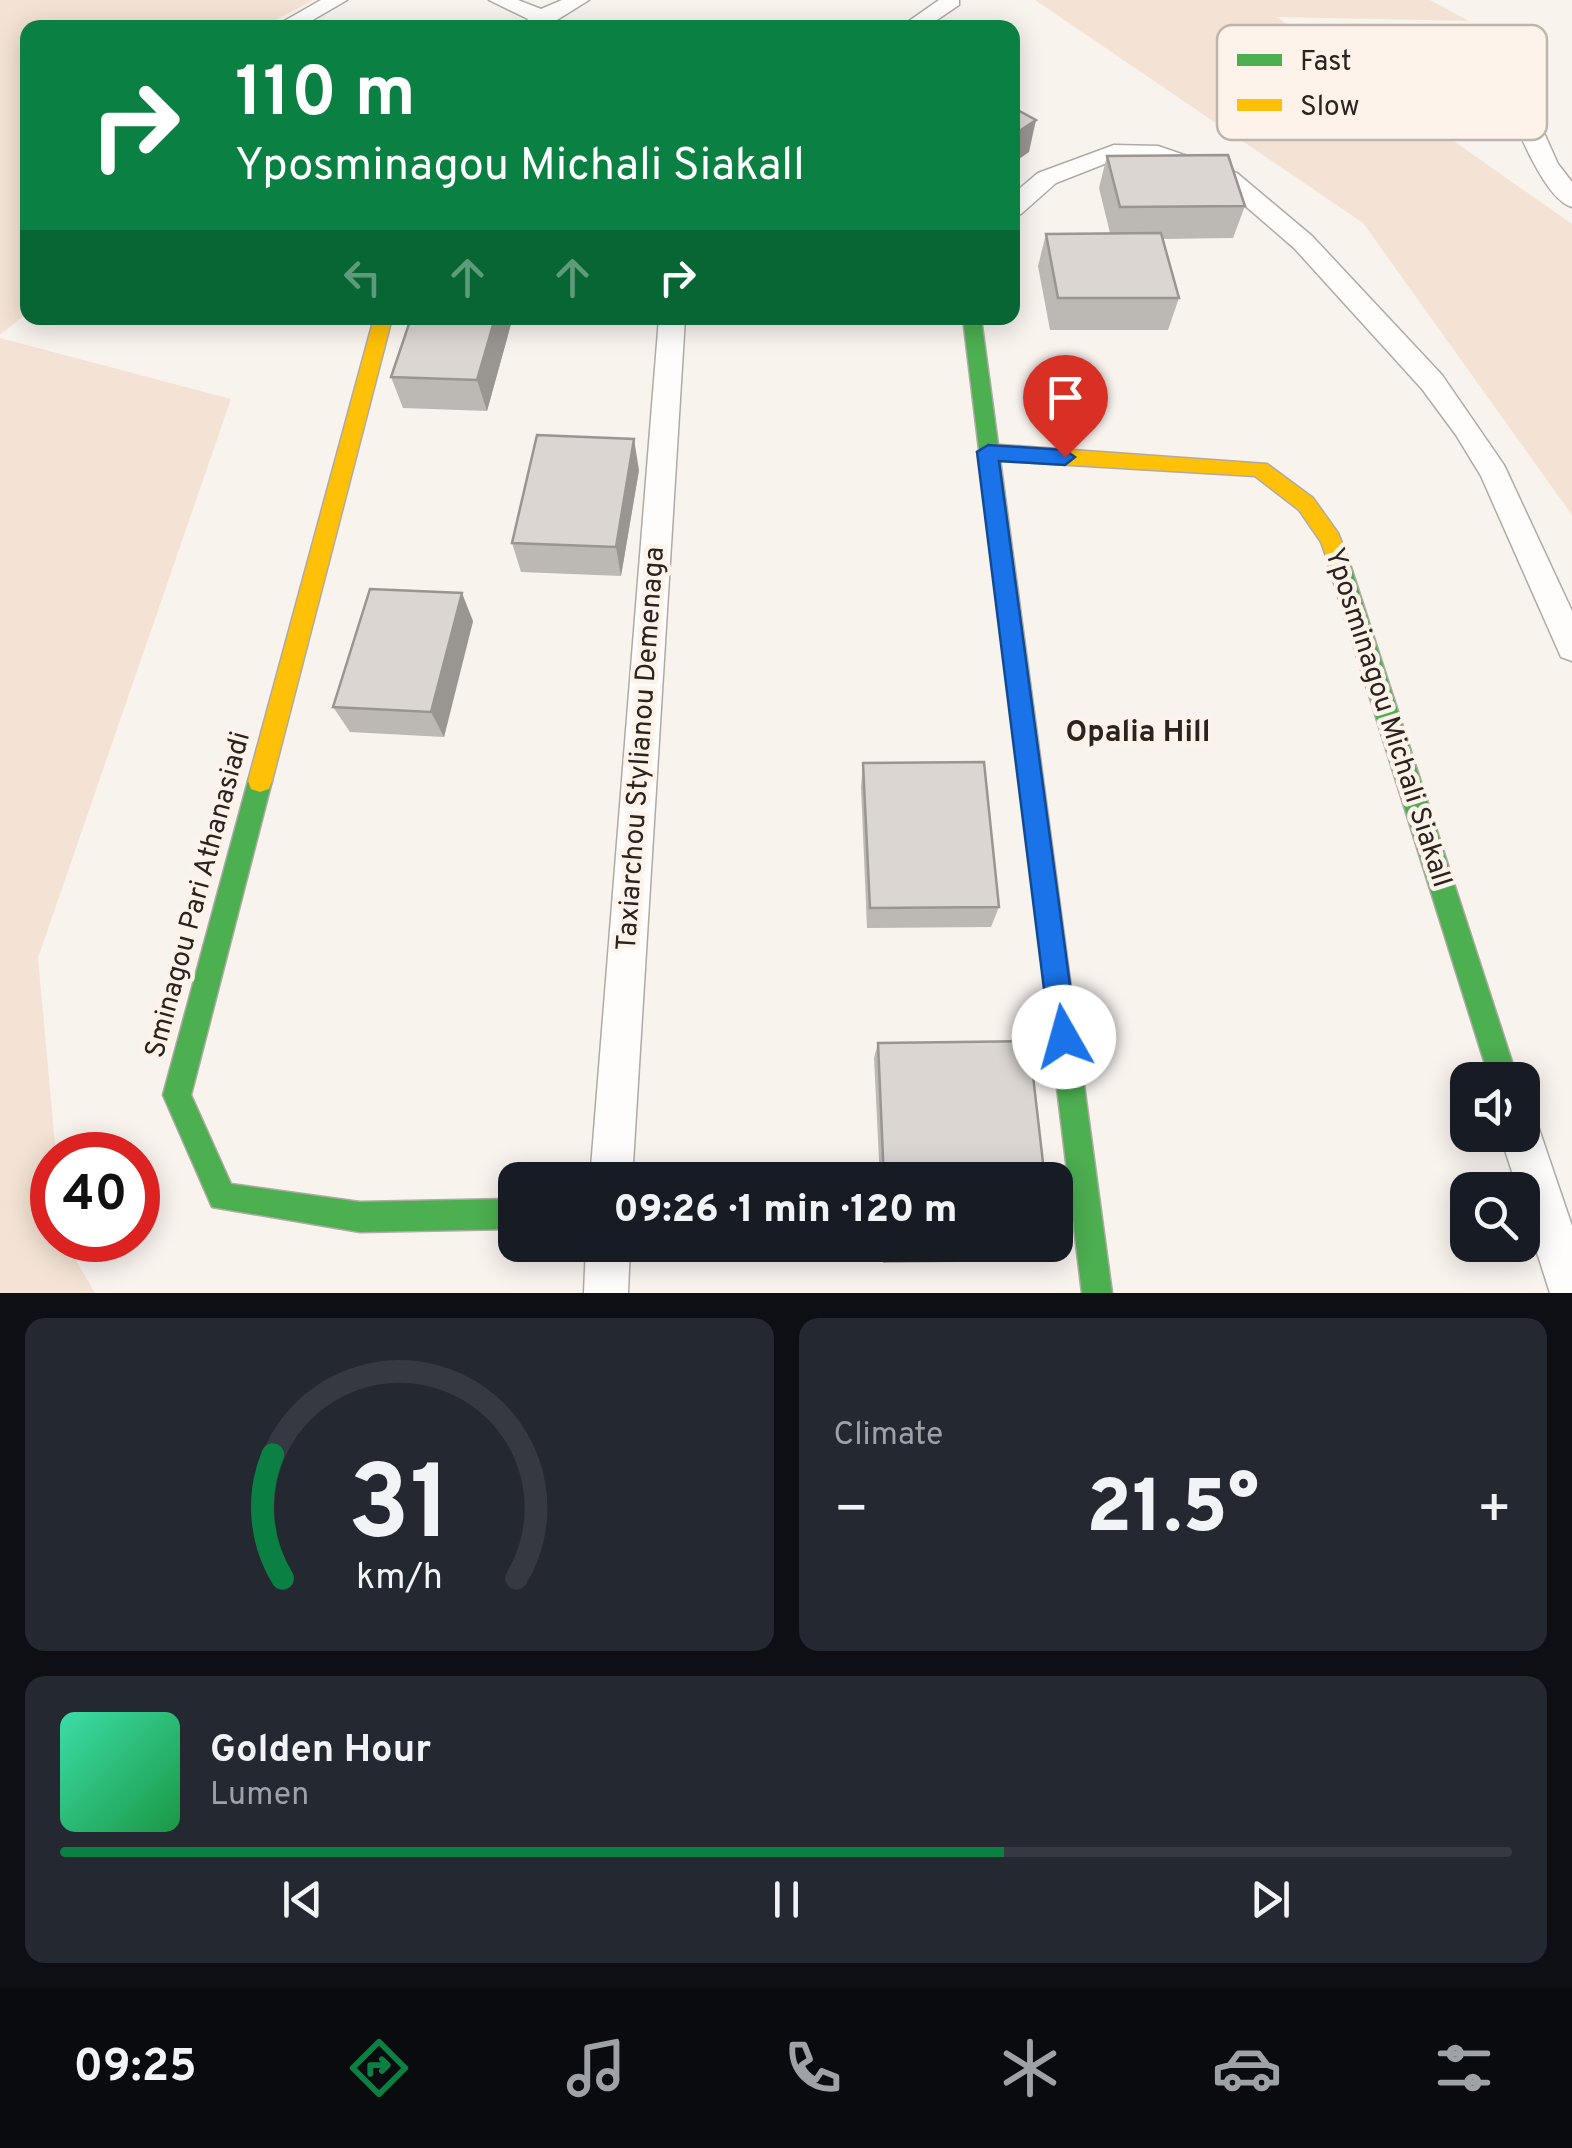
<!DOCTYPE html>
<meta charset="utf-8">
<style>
:root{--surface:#171b24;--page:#242831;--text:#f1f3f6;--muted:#9ea1a6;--line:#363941;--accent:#0b8043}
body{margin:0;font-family:Overpass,sans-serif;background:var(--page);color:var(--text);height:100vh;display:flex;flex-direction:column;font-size:38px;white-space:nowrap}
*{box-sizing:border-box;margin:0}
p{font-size:32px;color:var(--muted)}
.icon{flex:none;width:55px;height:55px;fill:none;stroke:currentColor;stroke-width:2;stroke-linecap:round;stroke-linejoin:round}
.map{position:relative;height:1293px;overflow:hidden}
.side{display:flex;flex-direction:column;gap:25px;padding:25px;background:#0d0f14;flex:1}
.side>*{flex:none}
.guide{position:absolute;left:20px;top:20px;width:1000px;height:305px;border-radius:20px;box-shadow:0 5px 25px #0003;background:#0b8043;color:#fff;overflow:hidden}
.controls{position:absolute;left:1450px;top:1062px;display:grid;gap:20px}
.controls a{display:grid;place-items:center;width:90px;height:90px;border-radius:20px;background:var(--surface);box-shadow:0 5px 25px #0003;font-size:50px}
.speed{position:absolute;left:30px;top:1132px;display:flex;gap:20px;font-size:50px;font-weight:700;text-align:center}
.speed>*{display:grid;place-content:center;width:130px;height:130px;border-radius:50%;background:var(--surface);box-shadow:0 5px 25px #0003;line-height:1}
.speed .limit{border:15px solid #d22;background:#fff;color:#111}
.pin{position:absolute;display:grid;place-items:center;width:85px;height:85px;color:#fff;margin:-102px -42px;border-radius:50% 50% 50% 0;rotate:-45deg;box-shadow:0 0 10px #0007}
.pin .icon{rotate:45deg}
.me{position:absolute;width:110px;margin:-55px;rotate:353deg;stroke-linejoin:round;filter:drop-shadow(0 0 8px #0008)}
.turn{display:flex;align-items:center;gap:35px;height:210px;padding:0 50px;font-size:45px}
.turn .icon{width:130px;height:130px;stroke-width:2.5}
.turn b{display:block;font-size:70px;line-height:85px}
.lanes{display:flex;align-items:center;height:95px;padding:0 50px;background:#0003;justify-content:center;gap:50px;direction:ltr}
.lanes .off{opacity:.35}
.big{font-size:75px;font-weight:800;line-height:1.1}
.side .tile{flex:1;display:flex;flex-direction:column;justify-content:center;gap:15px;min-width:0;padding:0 35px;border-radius:20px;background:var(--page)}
.side .dial{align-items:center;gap:0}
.dial svg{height:260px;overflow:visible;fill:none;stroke:var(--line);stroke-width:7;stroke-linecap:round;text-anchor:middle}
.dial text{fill:var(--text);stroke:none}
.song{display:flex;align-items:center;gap:30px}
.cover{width:120px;height:120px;border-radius:15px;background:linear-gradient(135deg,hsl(160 70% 55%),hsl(140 70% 35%))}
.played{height:10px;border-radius:5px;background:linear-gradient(90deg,var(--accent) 65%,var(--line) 65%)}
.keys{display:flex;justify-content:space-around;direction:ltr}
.heat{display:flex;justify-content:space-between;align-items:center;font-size:55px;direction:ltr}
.side .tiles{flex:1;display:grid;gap:25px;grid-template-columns:1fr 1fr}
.tile:last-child{grid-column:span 2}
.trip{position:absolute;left:498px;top:1162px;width:575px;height:100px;border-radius:20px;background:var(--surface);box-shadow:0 5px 25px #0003;font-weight:800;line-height:100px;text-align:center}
.menu{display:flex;height:160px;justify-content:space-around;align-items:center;background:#090b0e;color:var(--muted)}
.menu .icon{width:70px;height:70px}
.menu .selected{color:var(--accent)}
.menu b{font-size:45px;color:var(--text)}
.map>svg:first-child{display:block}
.green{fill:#f4e3d4}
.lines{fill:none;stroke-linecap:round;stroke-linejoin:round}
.street-casing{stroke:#b0aaa6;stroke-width:3}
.fast-casing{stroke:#b0aaa6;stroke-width:3}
.slow-casing{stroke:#b0aaa6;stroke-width:3}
.street{fill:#fefdfc;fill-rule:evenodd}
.fast{fill:#4caf50;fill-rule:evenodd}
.slow{fill:#ffc107;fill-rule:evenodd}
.wall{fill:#bcb8b4}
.shaded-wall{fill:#999692}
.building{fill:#dbd6d1;stroke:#999692;stroke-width:2.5}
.route{fill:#1a73e8;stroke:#114b97;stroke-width:2.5}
.labels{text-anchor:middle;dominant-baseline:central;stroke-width:9;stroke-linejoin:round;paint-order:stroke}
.street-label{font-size:28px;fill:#2a241f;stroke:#fdf3ea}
.neighbourhood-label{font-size:30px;font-weight:bold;fill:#2a241f;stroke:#fdf3ea}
.key{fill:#fdf3ea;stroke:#beb5ad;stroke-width:2.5}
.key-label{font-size:28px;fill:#2a241f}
</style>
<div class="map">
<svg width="1572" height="1293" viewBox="0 0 1572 1293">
<rect width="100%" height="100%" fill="#f9f3ee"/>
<path class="green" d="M0 0H314L261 27 28 28 27 313 0 335Z
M1035 0H1430L1469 21 1277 17 1572 224V515L1363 223Z
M0 338 231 399 38 958 56 1155H52V1240H64L95 1293H0Z"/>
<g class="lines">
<defs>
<path id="street" d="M321 0H347L299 28H272Z
M489 0H518L541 9 562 0H589L544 28H522L528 19Z
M939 0H959V5L925 28H899Z
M1503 59 1514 66 1558 164 1572 182V207C1539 198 1506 98 1492 66Z
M1114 145 1158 146 1237 173 1312 236 1442 375 1504 465 1572 611V661L1561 657 1481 476 1456 435 1422 389 1294 248 1219 183 1155 160 1117 159 1056 183 1021 214 1012 216V195L1038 173Z
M659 318H685L632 1180H590Z
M1522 1115 1536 1120 1572 1226V1293H1550L1522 1206V1190H1518L1500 1135H1522Z
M586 1245H630L628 1293H584Z"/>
<path id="fast" d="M963 318H981L1112 1293H1082Z
M1337 549 1348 558 1518 1080H1490L1326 558Z
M260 770 269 773 272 781 191 1095 231 1184 360 1202 515 1199V1229L360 1232 212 1207 163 1095 248 781 251 773Z"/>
<path id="slow" d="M374 318H392L272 781 269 789 260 792 251 789 248 781Z
M987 444 1267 464 1313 498 1338 533 1348 558 1337 567 1329 564 1321 542 1299 510 1255 476 987 460 977 452Z"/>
</defs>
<use href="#street" class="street-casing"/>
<use href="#fast" class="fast-casing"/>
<use href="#slow" class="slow-casing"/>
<use href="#street" class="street"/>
<use href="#fast" class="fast"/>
<use href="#slow" class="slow"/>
</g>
<path class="wall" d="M1107 156 1245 206 1233 238 1162 239 1179 298 1168 330H1050L1038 266 1046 234 1110 233 1099 188Z
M411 318H509L511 324 487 411 403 408 391 377Z
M639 470 621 576 521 572 512 543Z
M473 621 444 737 350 732 333 707Z
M863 763 999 907 991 927 867 928 861 787Z
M878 1043 1045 1180H880L874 1058Z
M882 1245H1053L1054 1254 1041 1261 883 1263Z"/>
<path class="shaded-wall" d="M1036 120 1029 152 1012 164V136Z
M495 318H509L511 324 487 411 477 380Z
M634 439 639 470 621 576 616 547Z
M462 593 473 621 444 737 431 712Z"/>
<path class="building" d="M1012 107 1036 120 1012 136Z
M1228 155 1245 206 1120 207 1107 156Z
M1161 233 1179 298H1058L1046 234Z
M411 318H495L477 380 391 377Z
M537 435 634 439 616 547 512 543Z
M370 589 462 593 431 712 333 707Z
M984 762 999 907 870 908 863 763Z
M1029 1041 1045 1180H884L878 1043Z
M887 1245H1053L1054 1254 888 1255Z"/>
<path class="route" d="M988 445 1065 450 1075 457 1065 465 999 461 1077 1037 1073 1047 1064 1051 1054 1047 1050 1037 977 452Z"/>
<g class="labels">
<g class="street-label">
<text transform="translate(1387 718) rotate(72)">Yposminagou Michali Siakall</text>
<text transform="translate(642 749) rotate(-86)">Taxiarchou Stylianou Demenaga</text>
<text transform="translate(199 895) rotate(-75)">Sminagou Pari Athanasiadi</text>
</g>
<g class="neighbourhood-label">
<text x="1138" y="733">Opalia Hill</text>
</g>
</g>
<rect x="1217" y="25" width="330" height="115" rx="15" class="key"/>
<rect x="1237" y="54" width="45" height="12" fill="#4caf50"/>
<rect x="1237" y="99" width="45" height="12" fill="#ffc107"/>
<g class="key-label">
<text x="1300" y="70">Fast</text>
<text x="1300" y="115">Slow</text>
</g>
</svg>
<div class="controls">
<a><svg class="icon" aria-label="sound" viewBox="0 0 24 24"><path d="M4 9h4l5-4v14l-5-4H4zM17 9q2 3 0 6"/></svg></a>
<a><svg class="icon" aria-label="search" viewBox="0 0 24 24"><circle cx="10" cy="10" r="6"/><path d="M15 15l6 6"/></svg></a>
</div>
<div class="speed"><div class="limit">40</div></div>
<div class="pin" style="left:1065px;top:457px;background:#d93025"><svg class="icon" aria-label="arrive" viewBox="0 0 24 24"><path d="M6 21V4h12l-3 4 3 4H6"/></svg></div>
<svg class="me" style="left:1064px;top:1037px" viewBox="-20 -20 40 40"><circle r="19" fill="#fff"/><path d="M0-13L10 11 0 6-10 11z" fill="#1a73e8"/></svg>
<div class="trip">09:26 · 1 min · 120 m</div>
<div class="guide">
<div class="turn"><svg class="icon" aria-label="right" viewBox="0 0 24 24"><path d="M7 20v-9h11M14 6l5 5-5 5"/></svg><div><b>110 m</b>Yposminagou Michali Siakall</div></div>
<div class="lanes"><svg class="icon off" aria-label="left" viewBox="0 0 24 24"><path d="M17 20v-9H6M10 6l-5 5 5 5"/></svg><svg class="icon off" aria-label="ahead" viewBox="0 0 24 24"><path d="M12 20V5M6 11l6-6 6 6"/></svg><svg class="icon off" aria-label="ahead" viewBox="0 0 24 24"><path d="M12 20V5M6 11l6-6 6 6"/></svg><svg class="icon" aria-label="right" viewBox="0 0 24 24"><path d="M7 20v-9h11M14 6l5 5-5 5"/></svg></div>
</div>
</div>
<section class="side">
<div class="tiles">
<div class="tile dial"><svg viewBox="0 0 100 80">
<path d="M14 69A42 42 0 1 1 86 69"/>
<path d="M14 69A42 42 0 0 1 11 31" stroke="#0b8043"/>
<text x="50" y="56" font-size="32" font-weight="700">31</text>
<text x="50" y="72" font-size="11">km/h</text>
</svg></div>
<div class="tile"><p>Climate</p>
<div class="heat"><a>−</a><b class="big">21.5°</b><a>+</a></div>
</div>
<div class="tile">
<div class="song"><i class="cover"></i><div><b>Golden Hour</b><p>Lumen</p></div></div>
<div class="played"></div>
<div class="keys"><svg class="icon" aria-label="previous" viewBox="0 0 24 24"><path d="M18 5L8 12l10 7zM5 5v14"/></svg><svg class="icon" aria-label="pause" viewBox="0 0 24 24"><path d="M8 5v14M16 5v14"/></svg><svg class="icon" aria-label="next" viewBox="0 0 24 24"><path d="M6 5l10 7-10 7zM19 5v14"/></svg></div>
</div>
</div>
</section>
<nav class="menu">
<b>09:25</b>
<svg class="icon selected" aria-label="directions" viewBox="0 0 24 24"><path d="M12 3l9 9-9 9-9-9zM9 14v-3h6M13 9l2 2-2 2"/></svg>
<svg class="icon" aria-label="music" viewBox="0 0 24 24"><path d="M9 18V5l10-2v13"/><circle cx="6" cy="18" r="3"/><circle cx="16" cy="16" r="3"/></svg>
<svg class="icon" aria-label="phone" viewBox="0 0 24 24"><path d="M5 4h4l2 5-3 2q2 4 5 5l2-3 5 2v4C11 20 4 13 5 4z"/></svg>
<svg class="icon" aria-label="climate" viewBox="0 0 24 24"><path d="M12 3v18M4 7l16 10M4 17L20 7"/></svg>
<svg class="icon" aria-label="car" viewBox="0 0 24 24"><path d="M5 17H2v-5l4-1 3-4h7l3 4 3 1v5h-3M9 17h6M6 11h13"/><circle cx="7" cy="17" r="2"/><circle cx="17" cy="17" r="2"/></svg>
<svg class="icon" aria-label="filters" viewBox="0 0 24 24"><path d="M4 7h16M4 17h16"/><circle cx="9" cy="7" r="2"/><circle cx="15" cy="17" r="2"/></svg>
</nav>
